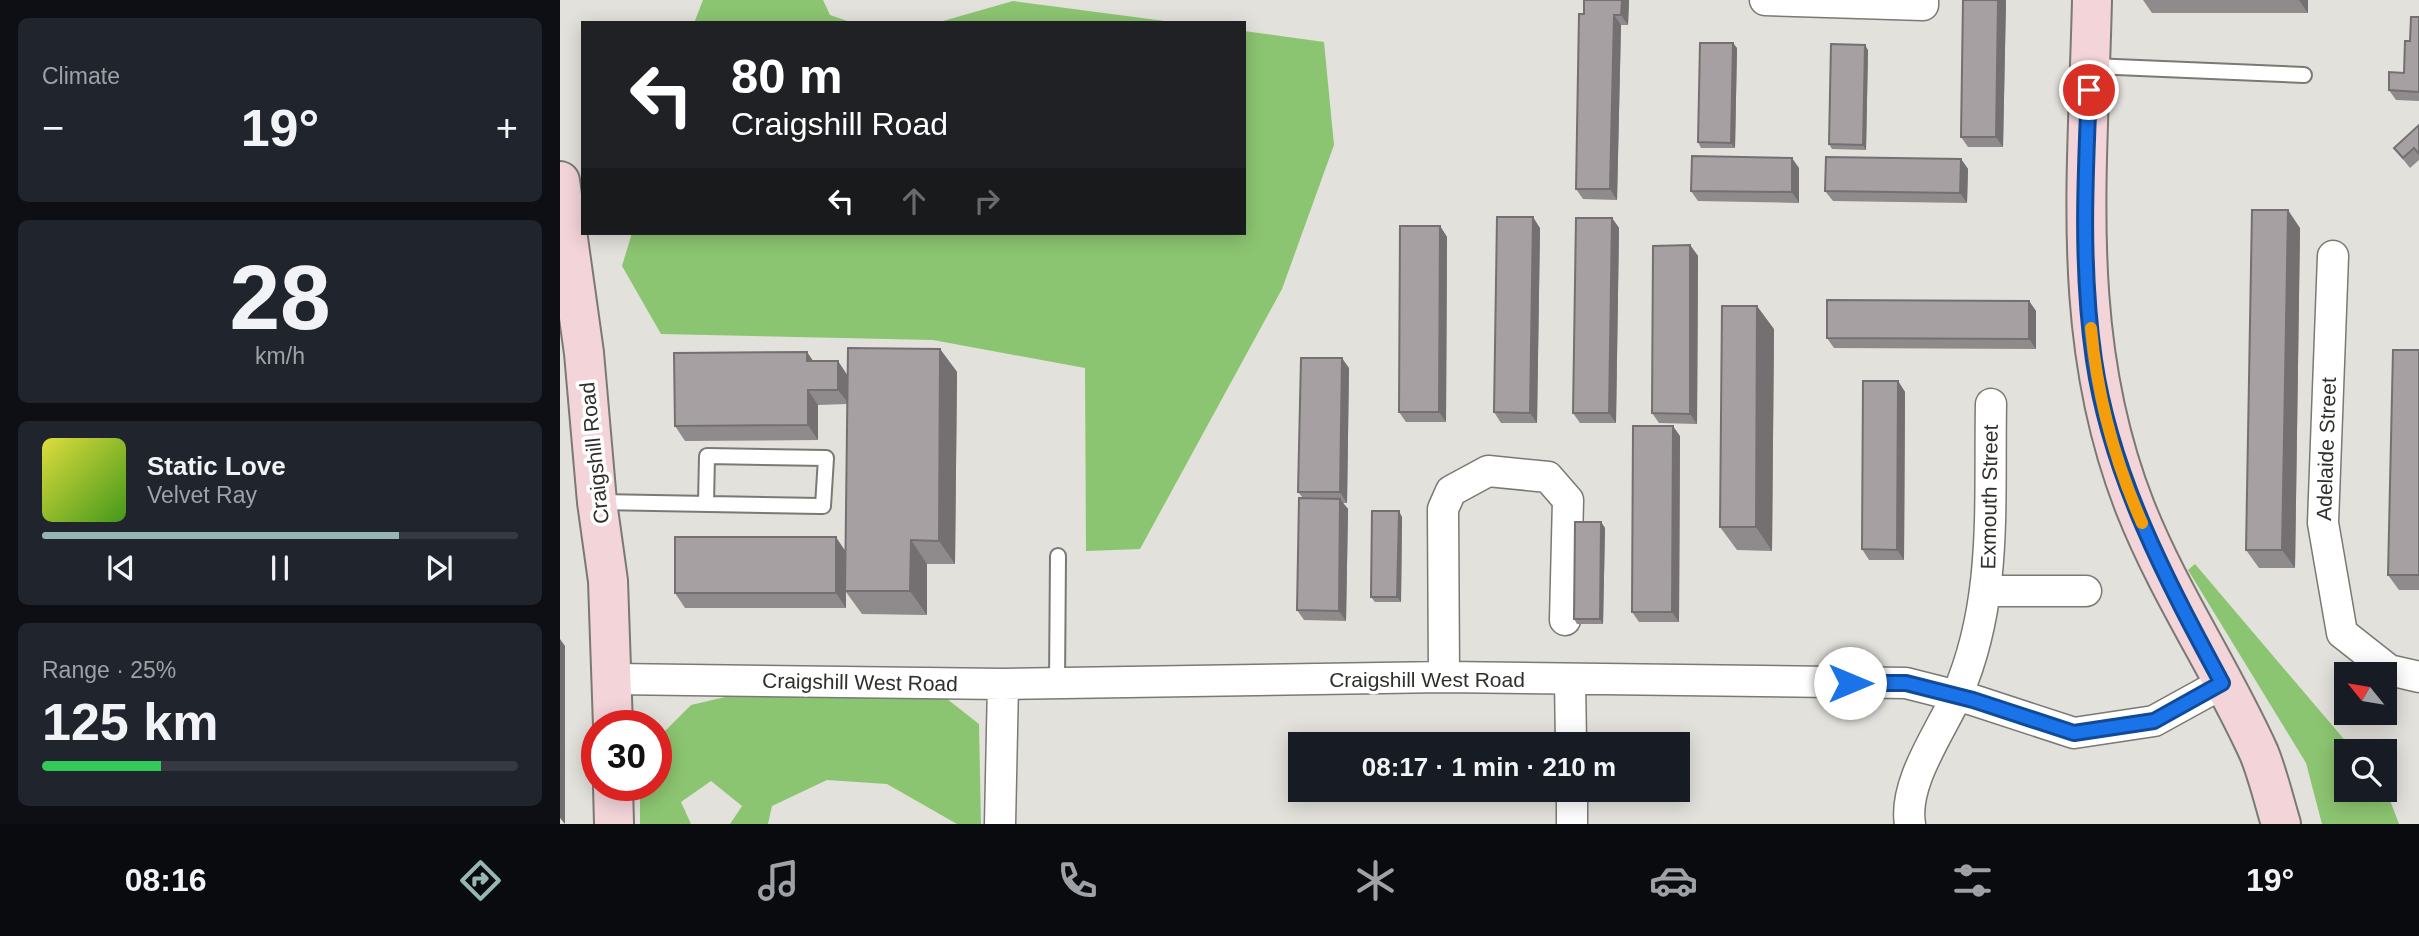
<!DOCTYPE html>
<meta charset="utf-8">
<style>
:root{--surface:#171b24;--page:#20242c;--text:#f1f3f6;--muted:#9ea1a6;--line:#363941;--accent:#95b6b2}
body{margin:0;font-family:Helvetica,sans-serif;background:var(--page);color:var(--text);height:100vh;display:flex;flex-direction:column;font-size:26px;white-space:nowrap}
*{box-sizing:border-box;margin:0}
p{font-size:23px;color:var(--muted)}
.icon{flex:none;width:38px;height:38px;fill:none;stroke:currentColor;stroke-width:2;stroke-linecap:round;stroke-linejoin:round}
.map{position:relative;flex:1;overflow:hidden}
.panel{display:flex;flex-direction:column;gap:18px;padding:18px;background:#0d0f14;width:560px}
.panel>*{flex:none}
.hud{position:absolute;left:21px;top:21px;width:665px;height:214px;border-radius:0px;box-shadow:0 4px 18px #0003;background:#202124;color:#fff;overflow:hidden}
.needle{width:46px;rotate:300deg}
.controls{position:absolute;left:1774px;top:662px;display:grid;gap:14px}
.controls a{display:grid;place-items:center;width:63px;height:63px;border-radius:0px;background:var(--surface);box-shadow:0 4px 18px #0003;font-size:35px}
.speed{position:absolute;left:21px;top:710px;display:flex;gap:14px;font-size:35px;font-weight:700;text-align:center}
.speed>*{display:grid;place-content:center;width:91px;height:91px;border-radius:50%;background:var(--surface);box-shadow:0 4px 18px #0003;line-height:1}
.speed .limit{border:10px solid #d22;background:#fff;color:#111}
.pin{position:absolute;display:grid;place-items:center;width:60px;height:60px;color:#fff;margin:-30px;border:4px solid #fff;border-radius:50%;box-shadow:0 2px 7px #0007}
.me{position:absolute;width:77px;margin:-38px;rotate:90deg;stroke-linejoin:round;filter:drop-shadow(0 0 5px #0008)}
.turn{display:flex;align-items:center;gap:24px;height:147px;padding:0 35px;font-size:32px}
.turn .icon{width:91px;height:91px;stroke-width:2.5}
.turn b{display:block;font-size:49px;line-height:60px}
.lanes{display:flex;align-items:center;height:66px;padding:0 35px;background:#0003;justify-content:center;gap:35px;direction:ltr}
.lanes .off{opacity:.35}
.big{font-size:52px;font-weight:600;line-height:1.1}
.panel .card{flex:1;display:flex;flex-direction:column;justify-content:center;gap:10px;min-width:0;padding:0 24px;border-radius:10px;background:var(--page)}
.panel .dial{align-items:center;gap:0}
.dial b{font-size:91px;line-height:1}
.song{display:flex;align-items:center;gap:21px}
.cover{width:84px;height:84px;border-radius:10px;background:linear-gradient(135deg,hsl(60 70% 55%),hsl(100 70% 35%))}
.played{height:7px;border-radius:4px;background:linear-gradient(90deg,var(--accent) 75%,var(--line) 75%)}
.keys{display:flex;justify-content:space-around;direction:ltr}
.heat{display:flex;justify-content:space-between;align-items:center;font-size:38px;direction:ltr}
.charge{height:10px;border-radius:5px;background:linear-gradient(90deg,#34c759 25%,var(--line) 0)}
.trip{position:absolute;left:728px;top:732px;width:402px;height:70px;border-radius:0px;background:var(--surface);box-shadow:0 4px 18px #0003;font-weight:600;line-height:70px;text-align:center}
.tabs{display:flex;height:112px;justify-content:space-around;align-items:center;background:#090b0e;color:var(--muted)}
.tabs .icon{width:49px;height:49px}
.tabs .active{color:var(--accent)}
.tabs b{font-size:32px;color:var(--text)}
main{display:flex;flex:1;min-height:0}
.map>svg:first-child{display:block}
.forest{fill:#8cc571}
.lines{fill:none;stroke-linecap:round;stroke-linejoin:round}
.lane-casing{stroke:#7a7973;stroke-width:18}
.street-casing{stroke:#7a7973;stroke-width:33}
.secondary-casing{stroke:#7a7973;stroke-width:42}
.lane{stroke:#fff;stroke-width:14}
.street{stroke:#fff;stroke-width:30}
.secondary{stroke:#f2d4d9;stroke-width:38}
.wall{fill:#8f8a8b}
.shaded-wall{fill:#747071}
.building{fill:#a6a0a2;stroke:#747071;stroke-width:2}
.route-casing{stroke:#114b97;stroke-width:18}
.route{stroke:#1a73e8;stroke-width:12}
.slow{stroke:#f59e0b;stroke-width:12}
.labels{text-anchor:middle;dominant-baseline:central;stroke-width:7;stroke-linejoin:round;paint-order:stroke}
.street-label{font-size:21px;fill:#2f2f2c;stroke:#fff}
</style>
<main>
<section class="panel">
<div class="card"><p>Climate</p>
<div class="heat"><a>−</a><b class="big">19°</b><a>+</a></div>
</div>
<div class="card dial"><b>28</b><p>km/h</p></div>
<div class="card">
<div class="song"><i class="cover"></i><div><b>Static Love</b><p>Velvet Ray</p></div></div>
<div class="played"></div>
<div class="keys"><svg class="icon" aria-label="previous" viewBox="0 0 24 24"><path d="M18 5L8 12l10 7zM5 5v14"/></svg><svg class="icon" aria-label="pause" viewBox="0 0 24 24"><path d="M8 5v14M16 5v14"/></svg><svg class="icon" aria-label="next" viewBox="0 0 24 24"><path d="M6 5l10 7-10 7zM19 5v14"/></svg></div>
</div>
<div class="card"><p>Range · 25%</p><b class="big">125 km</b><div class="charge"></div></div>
</section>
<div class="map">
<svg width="1859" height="824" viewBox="0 0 1859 824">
<rect width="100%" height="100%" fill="#e2e1db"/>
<path class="forest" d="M143 0H263L270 15 293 23H134Z
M453 1 620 23H376Z
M684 31 764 42 774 145 722 289 580 549 526 551 525 368 373 340 101 334 62 266 72 233H684Z
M1635 564 1794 751H1787V789L1825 787 1839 824H1762L1746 763 1628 570Z
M382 695 419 724 421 824H397L327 784 267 780 212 806 208 824H170L182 806 151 781 121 802 131 824H80V786H96V745L101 735 131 705 165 697Z"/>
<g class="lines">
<defs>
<path id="lane" d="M1532 66 1744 75
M39 502C113 503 188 505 263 506L266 458 147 456 146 504
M497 683 498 556"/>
<path id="street" d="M1205 0 1363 5V0
M1773 256 1763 523 1782 633 1829 670 1859 677
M1427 591H1526
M884 677 883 509 891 491 928 471 988 477 1008 500 1005 620
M54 679 443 684 884 677 1346 683 1413 700 1514 733 1594 721 1663 683
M1010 680 1011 744
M1012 789V824
M440 824 443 684
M1350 824C1343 783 1381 731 1397 695 1438 601 1429 504 1431 404"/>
<path id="secondary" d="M1532 0C1528 176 1509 339 1575 507 1609 593 1661 669 1699 753 1708 775 1714 801 1721 824
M0 181 24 353 37 502 48 581 53 726
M53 786 54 824"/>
</defs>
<use href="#lane" class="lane-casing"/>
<use href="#street" class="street-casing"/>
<use href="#secondary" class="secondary-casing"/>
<use href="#lane" class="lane"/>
<use href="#street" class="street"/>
<use href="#secondary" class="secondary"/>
</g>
<path class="wall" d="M1024 0H1069L1068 25H1061L1057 200 1023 199 1016 189Z
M1403 0H1446L1443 147H1408L1401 137Z
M1583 0H1748V13H1592Z
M1859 17V101L1836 100 1829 90 1844 73 1850 41Z
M1177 48 1175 148H1141L1138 142Z
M1308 50 1306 150 1272 149 1269 144Z
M1859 125V160L1850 168 1834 148Z
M1401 159 1408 169 1407 203 1273 201 1265 191Z
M1239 168V203L1138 201 1131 191Z
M1052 218 1059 228 1056 423H1020L1013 413Z
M880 226 887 237 886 422H846L839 412Z
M980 228 977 423H941L934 412Z
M1740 228 1735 568H1699L1686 550Z
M1130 245 1138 256 1137 424 1099 423 1092 413Z
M1469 301 1476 311V349L1274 348 1267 338Z
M1214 329 1212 551 1177 550 1160 527Z
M380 349 397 372 395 564H367V615L302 614 286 592V608H125L115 593 286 551 287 404 258 405V440L125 441 115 426 247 352 253 361 288 375Z
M1859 350V590H1839L1828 575Z
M789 368 787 503H783L788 509 786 621 744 620 737 610 743 498 738 492Z
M1338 381 1345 392 1344 560H1309L1302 549Z
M1120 436 1119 622H1079L1072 612Z
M842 517 841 602H815L811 597Z
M1041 522 1045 528 1043 624H1017L1014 619Z"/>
<path class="shaded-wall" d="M1062 0H1069L1068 25 1061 15Z
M1438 0H1446L1443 147 1436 137Z
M1739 0H1748V13Z
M1054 15 1061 25 1057 200 1050 189Z
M1173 43 1177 48 1175 148 1171 143Z
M1305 45 1308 50 1306 150 1303 145Z
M1232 158 1239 168V203L1232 192Z
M1401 159 1408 169 1407 203 1400 193Z
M1728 210 1740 228 1735 568 1722 550Z
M973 217 980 228 977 423 970 413Z
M1052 218 1059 228 1056 423 1049 413Z
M880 226 887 237 886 422 879 412Z
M1130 245 1138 256 1137 424 1130 414Z
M1469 301 1476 311V349L1469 339Z
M1197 306 1214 329 1212 551 1196 527Z
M380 349 397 372 395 564 379 541Z
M247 352 257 367 247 361Z
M782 358 789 368 787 503 780 492Z
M278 361 288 376 289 404 278 390Z
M1338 381 1345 392 1344 560 1337 550Z
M248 390 258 405V440L248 425Z
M1113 426 1120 436 1119 622 1112 612Z
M780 499 788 509 786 621 779 611Z
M839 511 842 517 841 602 837 597Z
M1041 522 1045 528 1043 624 1040 619Z
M276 537 286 552V608L276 593Z
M351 540 367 564V615L350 591Z
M0 639 5 646V824L0 818Z"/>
<path class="building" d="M1024 0H1062L1061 15H1054L1050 189H1016L1019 14H1024Z
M1403 0H1438L1436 137H1401Z
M1851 17H1859V92L1829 90V72L1844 73 1845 41H1850Z
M1140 43H1173L1171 143 1138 142Z
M1271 44 1305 45 1303 145 1269 144Z
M1859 125V154L1854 148 1843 158 1834 148Z
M1132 156 1232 158V192L1131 191Z
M1266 157 1401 159 1400 193 1265 191Z
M1692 210H1728L1722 550H1686Z
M937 217H973L970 413 934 412Z
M1016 218H1052L1049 413H1013Z
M840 226H880L879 412H839Z
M1130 245V414L1092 413 1093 246Z
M1267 300 1469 301V339L1267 338Z
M1162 306H1197L1196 527H1160Z
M288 348 380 349 379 541 351 540 350 591H285Z
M1833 350H1859V575H1828Z
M247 352V361H278V390H248V425L115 426 114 353Z
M741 358H782L780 492H738Z
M1303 381H1338L1337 550 1302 549Z
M1073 426H1113L1112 612H1072Z
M739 498 780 499 779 611 737 610Z
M812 511H839L837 597H811Z
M1015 522H1041L1040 619H1014Z
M115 537H276V593H115Z"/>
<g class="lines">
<defs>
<path id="route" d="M1290 683H1346L1413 700 1514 733 1594 721 1662 683C1607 581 1551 476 1534 360 1521 271 1525 179 1529 90"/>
</defs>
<use href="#route" class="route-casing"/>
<use href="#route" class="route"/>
<path class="slow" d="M1531 328C1537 394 1555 462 1582 523"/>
</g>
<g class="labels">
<g class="street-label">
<text transform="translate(1766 449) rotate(-88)">Adelaide Street</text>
<text transform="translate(34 453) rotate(-96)">Craigshill Road</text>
<text transform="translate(1429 497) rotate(-89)">Exmouth Street</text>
<text x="867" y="679">Craigshill West Road</text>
<text transform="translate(300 682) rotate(1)">Craigshill West Road</text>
</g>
</g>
</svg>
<div class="controls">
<a><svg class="needle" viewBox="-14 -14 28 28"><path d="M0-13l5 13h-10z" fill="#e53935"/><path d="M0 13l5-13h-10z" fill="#9ea1a6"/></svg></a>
<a><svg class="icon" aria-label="search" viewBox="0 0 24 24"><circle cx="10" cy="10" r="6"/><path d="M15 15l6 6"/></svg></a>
</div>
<div class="speed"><div class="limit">30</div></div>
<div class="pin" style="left:1529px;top:90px;background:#d93025"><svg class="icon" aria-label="arrive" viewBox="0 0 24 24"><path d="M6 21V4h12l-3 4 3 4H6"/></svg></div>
<svg class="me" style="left:1290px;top:683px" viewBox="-20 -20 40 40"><circle r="19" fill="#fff"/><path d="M0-13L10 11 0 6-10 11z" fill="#1a73e8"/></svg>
<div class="trip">08:17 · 1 min · 210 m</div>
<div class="hud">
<div class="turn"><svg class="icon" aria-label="left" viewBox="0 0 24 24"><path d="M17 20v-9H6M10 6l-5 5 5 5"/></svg><div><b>80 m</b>Craigshill Road</div></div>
<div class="lanes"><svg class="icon" aria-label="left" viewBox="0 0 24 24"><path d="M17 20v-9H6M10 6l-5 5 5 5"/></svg><svg class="icon off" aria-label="ahead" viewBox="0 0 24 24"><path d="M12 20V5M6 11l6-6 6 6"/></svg><svg class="icon off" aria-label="right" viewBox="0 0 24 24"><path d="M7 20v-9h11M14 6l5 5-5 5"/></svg></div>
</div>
</div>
</main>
<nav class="tabs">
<b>08:16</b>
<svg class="icon active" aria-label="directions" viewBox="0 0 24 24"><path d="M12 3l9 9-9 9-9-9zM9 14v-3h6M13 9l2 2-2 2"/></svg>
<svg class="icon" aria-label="music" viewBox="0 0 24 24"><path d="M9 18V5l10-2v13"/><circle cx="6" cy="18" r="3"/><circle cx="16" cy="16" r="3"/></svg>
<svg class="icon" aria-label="phone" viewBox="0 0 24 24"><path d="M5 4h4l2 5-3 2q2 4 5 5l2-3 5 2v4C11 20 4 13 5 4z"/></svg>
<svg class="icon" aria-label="climate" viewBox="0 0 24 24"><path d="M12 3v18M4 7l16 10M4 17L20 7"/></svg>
<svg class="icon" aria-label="car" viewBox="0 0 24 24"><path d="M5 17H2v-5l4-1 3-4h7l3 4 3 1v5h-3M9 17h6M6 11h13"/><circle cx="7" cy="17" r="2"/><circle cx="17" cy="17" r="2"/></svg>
<svg class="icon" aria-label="filters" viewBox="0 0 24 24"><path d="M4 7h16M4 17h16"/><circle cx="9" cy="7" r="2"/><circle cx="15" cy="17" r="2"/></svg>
<b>19°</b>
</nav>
